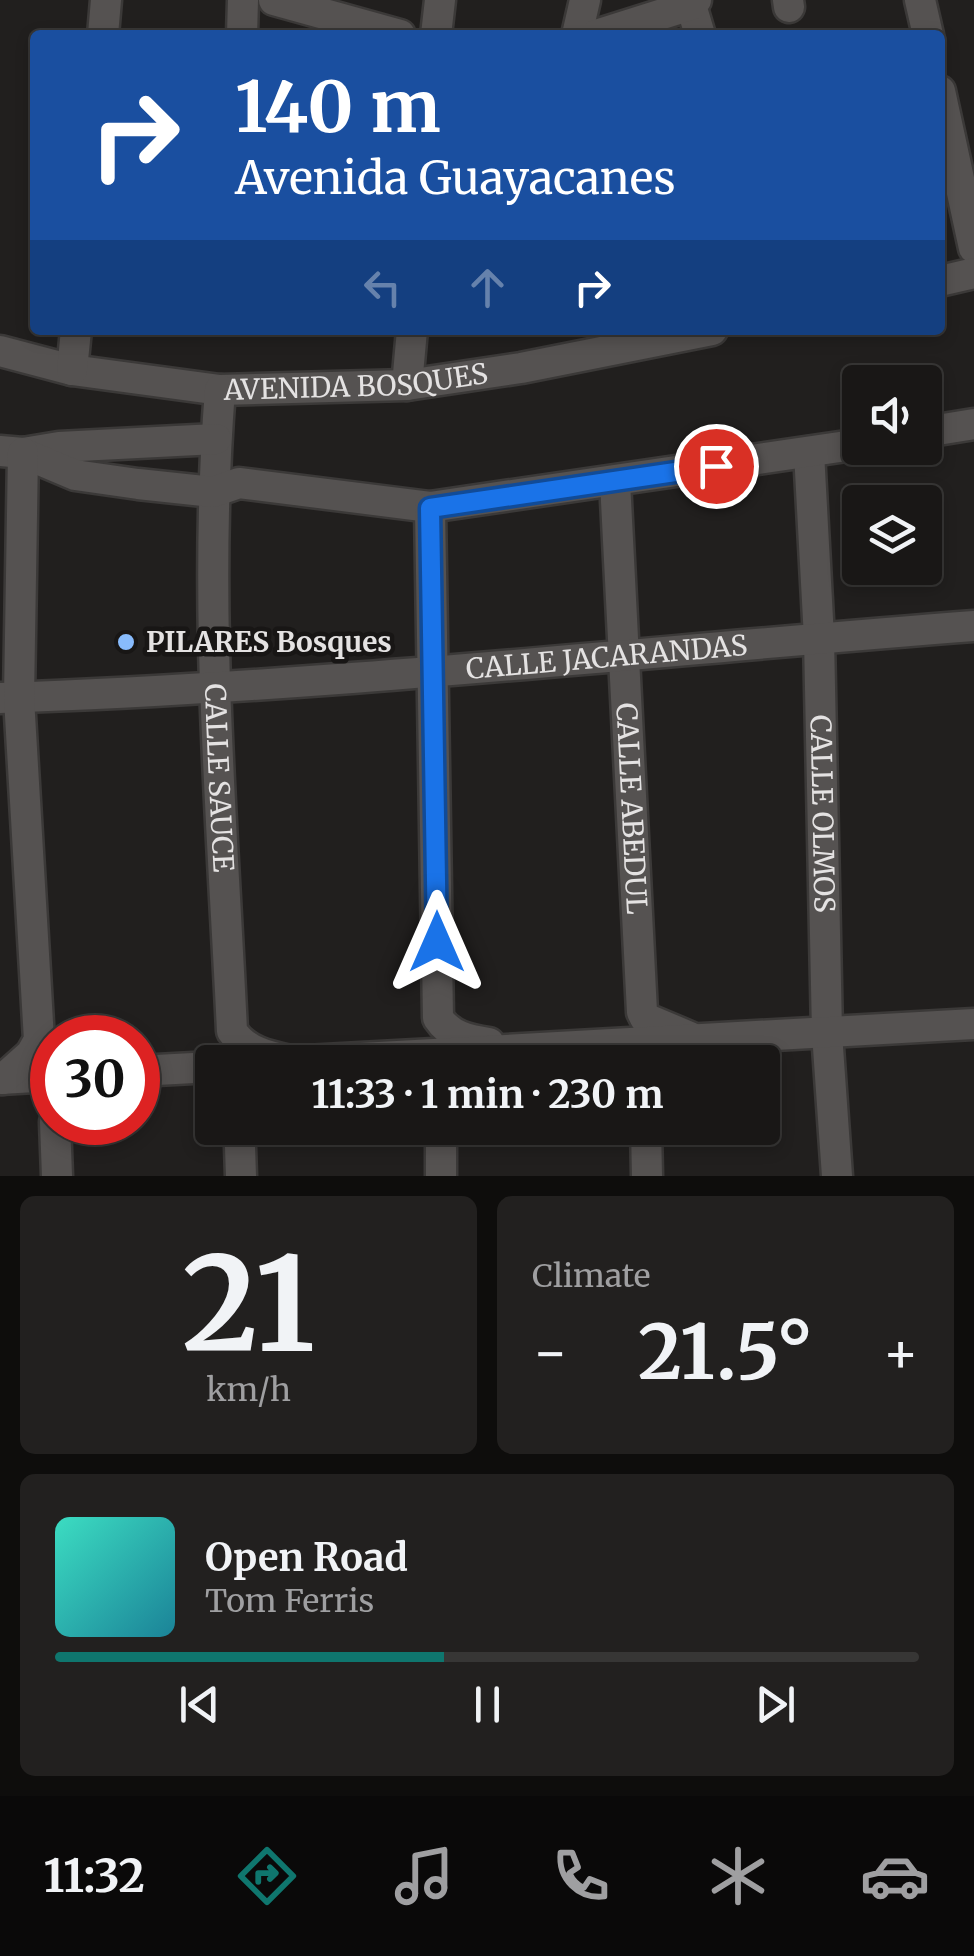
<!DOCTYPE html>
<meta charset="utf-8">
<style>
:root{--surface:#191716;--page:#22201f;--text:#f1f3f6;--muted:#9f9fa1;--line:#373635;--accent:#0f766e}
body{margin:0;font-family:Merriweather,serif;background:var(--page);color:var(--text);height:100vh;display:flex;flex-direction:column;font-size:38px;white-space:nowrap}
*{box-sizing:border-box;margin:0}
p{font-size:32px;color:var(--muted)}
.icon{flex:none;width:55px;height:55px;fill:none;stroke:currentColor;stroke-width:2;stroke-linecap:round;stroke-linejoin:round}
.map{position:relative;height:1176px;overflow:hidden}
.drawer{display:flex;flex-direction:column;gap:20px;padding:20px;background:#0e0d0c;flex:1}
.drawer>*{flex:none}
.guide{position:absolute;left:30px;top:30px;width:915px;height:305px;border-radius:10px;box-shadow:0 5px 15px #0003,0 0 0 2px var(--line);background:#1a4fa0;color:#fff;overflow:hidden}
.fabs{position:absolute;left:842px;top:365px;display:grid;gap:20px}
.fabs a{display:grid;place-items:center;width:100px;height:100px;border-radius:10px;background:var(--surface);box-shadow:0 5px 15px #0003,0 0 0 2px var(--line);font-size:50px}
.speed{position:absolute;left:30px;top:1015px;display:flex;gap:20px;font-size:50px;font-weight:700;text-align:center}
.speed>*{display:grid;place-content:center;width:130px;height:130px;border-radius:50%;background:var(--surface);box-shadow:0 5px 15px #0003,0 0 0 2px var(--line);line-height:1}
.speed .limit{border:15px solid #d22;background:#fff;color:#111}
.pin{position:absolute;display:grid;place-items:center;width:85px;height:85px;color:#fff;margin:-42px;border:5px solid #fff;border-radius:50%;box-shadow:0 2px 10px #0007}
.me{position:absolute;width:110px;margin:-55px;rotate:0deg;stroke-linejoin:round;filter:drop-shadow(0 0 8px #0008)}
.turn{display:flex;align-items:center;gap:35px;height:210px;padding:0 40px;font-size:45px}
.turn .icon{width:130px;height:130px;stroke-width:2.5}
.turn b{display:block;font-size:70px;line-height:85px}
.lanes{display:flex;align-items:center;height:95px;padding:0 40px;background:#0003;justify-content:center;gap:50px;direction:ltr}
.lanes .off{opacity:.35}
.big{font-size:75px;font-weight:700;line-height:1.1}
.drawer .widget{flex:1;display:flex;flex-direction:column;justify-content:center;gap:15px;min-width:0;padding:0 35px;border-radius:15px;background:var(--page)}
.drawer .dial{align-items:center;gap:0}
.dial b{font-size:130px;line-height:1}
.song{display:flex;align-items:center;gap:30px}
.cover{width:120px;height:120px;border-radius:15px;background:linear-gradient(135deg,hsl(170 70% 55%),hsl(190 70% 35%))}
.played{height:10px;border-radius:5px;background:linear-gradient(90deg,var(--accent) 45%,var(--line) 45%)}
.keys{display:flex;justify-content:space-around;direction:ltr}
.heat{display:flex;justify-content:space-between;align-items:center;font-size:55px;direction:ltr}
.drawer .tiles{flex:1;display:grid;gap:20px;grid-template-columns:1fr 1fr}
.widget:last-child{grid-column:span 2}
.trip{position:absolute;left:195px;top:1045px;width:585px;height:100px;border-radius:10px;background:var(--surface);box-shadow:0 5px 15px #0003,0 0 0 2px var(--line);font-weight:700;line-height:100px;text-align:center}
.dock{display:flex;height:160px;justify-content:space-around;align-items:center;background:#0a0909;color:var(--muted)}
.dock .icon{width:70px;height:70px}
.dock .current{color:var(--accent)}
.dock b{font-size:45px;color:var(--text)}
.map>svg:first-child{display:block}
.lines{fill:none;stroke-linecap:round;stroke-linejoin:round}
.minor-casing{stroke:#3b3938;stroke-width:35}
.minor{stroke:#555251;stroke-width:30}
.route-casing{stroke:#114b97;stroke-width:25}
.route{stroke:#1a73e8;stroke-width:18}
.poi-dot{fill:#88bbfc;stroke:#181615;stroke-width:4}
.labels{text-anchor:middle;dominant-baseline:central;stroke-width:9;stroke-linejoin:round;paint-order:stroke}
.street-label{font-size:28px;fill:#e4e2e2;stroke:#181615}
.poi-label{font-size:28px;font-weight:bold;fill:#e4e2e2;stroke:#181615;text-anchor:start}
</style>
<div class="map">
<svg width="974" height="1176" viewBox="0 0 974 1176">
<rect width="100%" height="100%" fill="#211f1e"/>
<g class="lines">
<defs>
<g id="minor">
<path d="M274 0 400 35"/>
<path d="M788 0 789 7"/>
<path d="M920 0 928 35"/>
<path d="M691 5 700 35"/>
<path d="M103 35 106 0"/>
<path d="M242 35 243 0"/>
<path d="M436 35 440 0"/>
<path d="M577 35 585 0"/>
<path d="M596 35 691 5 696 0"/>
<path d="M940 91 974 248"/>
<path d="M940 281 974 273"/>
<path id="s1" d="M0 351 72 370 220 390 407 385 521 368 712 330"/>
<path d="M72 370 76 330"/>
<path d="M407 385 412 330"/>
<path id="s2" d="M220 390C203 603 222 818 232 1031 246 1053 272 1057 295 1062"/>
<path d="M925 432 974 424"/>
<path d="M0 451 23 453 59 447 216 439"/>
<path id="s3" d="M809 452 819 638 827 1033 837 1176"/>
<path d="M23 453 75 475 138 484 213 492 239 483 430 507 860 444"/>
<path id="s4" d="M615 481 642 1012 645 1018 690 1037"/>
<path d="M430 507 438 1018C450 1036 468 1040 489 1043"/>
<path id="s5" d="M0 698C326 687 649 651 974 626"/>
<path d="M288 1062 974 1024"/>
<path d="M138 1071 212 1067"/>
<path d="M0 1079 52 1076"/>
<path d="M3 1079 31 1054 39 1040 19 698 23 453"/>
<path d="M55 1122 57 1176"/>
<path d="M646 1128 647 1176"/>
<path d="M441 1132V1176"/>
<path d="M240 1147 241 1176"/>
</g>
</defs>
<use href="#minor" class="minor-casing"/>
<use href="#minor" class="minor"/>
</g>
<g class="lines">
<defs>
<path id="route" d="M437 942 430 508 716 466"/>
</defs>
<use href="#route" class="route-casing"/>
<use href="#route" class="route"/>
</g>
<circle class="poi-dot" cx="126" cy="642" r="10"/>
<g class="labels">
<g class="street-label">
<text stroke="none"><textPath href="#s1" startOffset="360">AVENIDA BOSQUES</textPath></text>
<text stroke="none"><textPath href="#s5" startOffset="608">CALLE JACARANDAS</textPath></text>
<text stroke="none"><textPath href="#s2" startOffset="388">CALLE SAUCE</textPath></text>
<text stroke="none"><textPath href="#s4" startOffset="328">CALLE ABEDUL</textPath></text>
<text stroke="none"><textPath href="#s3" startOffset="362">CALLE OLMOS</textPath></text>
</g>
<g class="poi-label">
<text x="146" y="642">PILARES Bosques</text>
</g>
</g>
</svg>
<div class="fabs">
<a><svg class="icon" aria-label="sound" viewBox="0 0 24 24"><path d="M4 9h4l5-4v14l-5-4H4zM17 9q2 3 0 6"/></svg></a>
<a><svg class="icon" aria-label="layers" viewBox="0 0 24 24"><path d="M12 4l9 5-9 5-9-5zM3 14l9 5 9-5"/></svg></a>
</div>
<div class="speed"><div class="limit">30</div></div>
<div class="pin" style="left:716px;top:466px;background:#d93025"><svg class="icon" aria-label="arrive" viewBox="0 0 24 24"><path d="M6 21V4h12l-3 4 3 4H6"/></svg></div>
<svg class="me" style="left:437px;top:942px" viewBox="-20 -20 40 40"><path d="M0-17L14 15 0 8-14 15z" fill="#1a73e8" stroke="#fff" stroke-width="4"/></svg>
<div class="trip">11:33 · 1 min · 230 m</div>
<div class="guide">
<div class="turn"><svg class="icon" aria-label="right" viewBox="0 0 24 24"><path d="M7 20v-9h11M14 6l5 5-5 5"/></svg><div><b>140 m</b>Avenida Guayacanes</div></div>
<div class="lanes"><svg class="icon off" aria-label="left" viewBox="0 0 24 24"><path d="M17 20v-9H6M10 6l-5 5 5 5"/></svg><svg class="icon off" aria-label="ahead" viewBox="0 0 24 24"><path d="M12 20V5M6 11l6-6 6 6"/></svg><svg class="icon" aria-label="right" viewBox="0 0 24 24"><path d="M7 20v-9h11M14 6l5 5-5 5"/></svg></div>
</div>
</div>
<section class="drawer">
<div class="tiles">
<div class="widget dial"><b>21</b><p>km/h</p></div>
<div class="widget"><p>Climate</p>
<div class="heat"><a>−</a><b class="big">21.5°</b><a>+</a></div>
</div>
<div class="widget">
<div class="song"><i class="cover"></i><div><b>Open Road</b><p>Tom Ferris</p></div></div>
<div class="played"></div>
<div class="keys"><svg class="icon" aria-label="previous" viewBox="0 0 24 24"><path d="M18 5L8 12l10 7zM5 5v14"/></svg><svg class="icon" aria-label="pause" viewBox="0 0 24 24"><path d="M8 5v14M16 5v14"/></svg><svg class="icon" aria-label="next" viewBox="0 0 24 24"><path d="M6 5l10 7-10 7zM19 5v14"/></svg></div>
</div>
</div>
</section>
<nav class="dock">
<b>11:32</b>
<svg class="icon current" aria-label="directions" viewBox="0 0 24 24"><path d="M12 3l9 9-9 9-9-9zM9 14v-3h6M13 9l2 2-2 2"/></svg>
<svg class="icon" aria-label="music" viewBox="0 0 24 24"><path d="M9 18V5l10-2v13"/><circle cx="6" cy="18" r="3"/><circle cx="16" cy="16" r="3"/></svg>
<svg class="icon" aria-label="phone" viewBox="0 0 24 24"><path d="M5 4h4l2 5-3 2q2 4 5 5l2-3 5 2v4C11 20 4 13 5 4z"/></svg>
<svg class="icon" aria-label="climate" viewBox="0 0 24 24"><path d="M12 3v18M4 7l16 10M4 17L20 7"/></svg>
<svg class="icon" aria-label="car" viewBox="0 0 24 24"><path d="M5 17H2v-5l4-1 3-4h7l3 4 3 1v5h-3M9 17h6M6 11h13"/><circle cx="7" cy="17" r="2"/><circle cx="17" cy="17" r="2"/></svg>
</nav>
